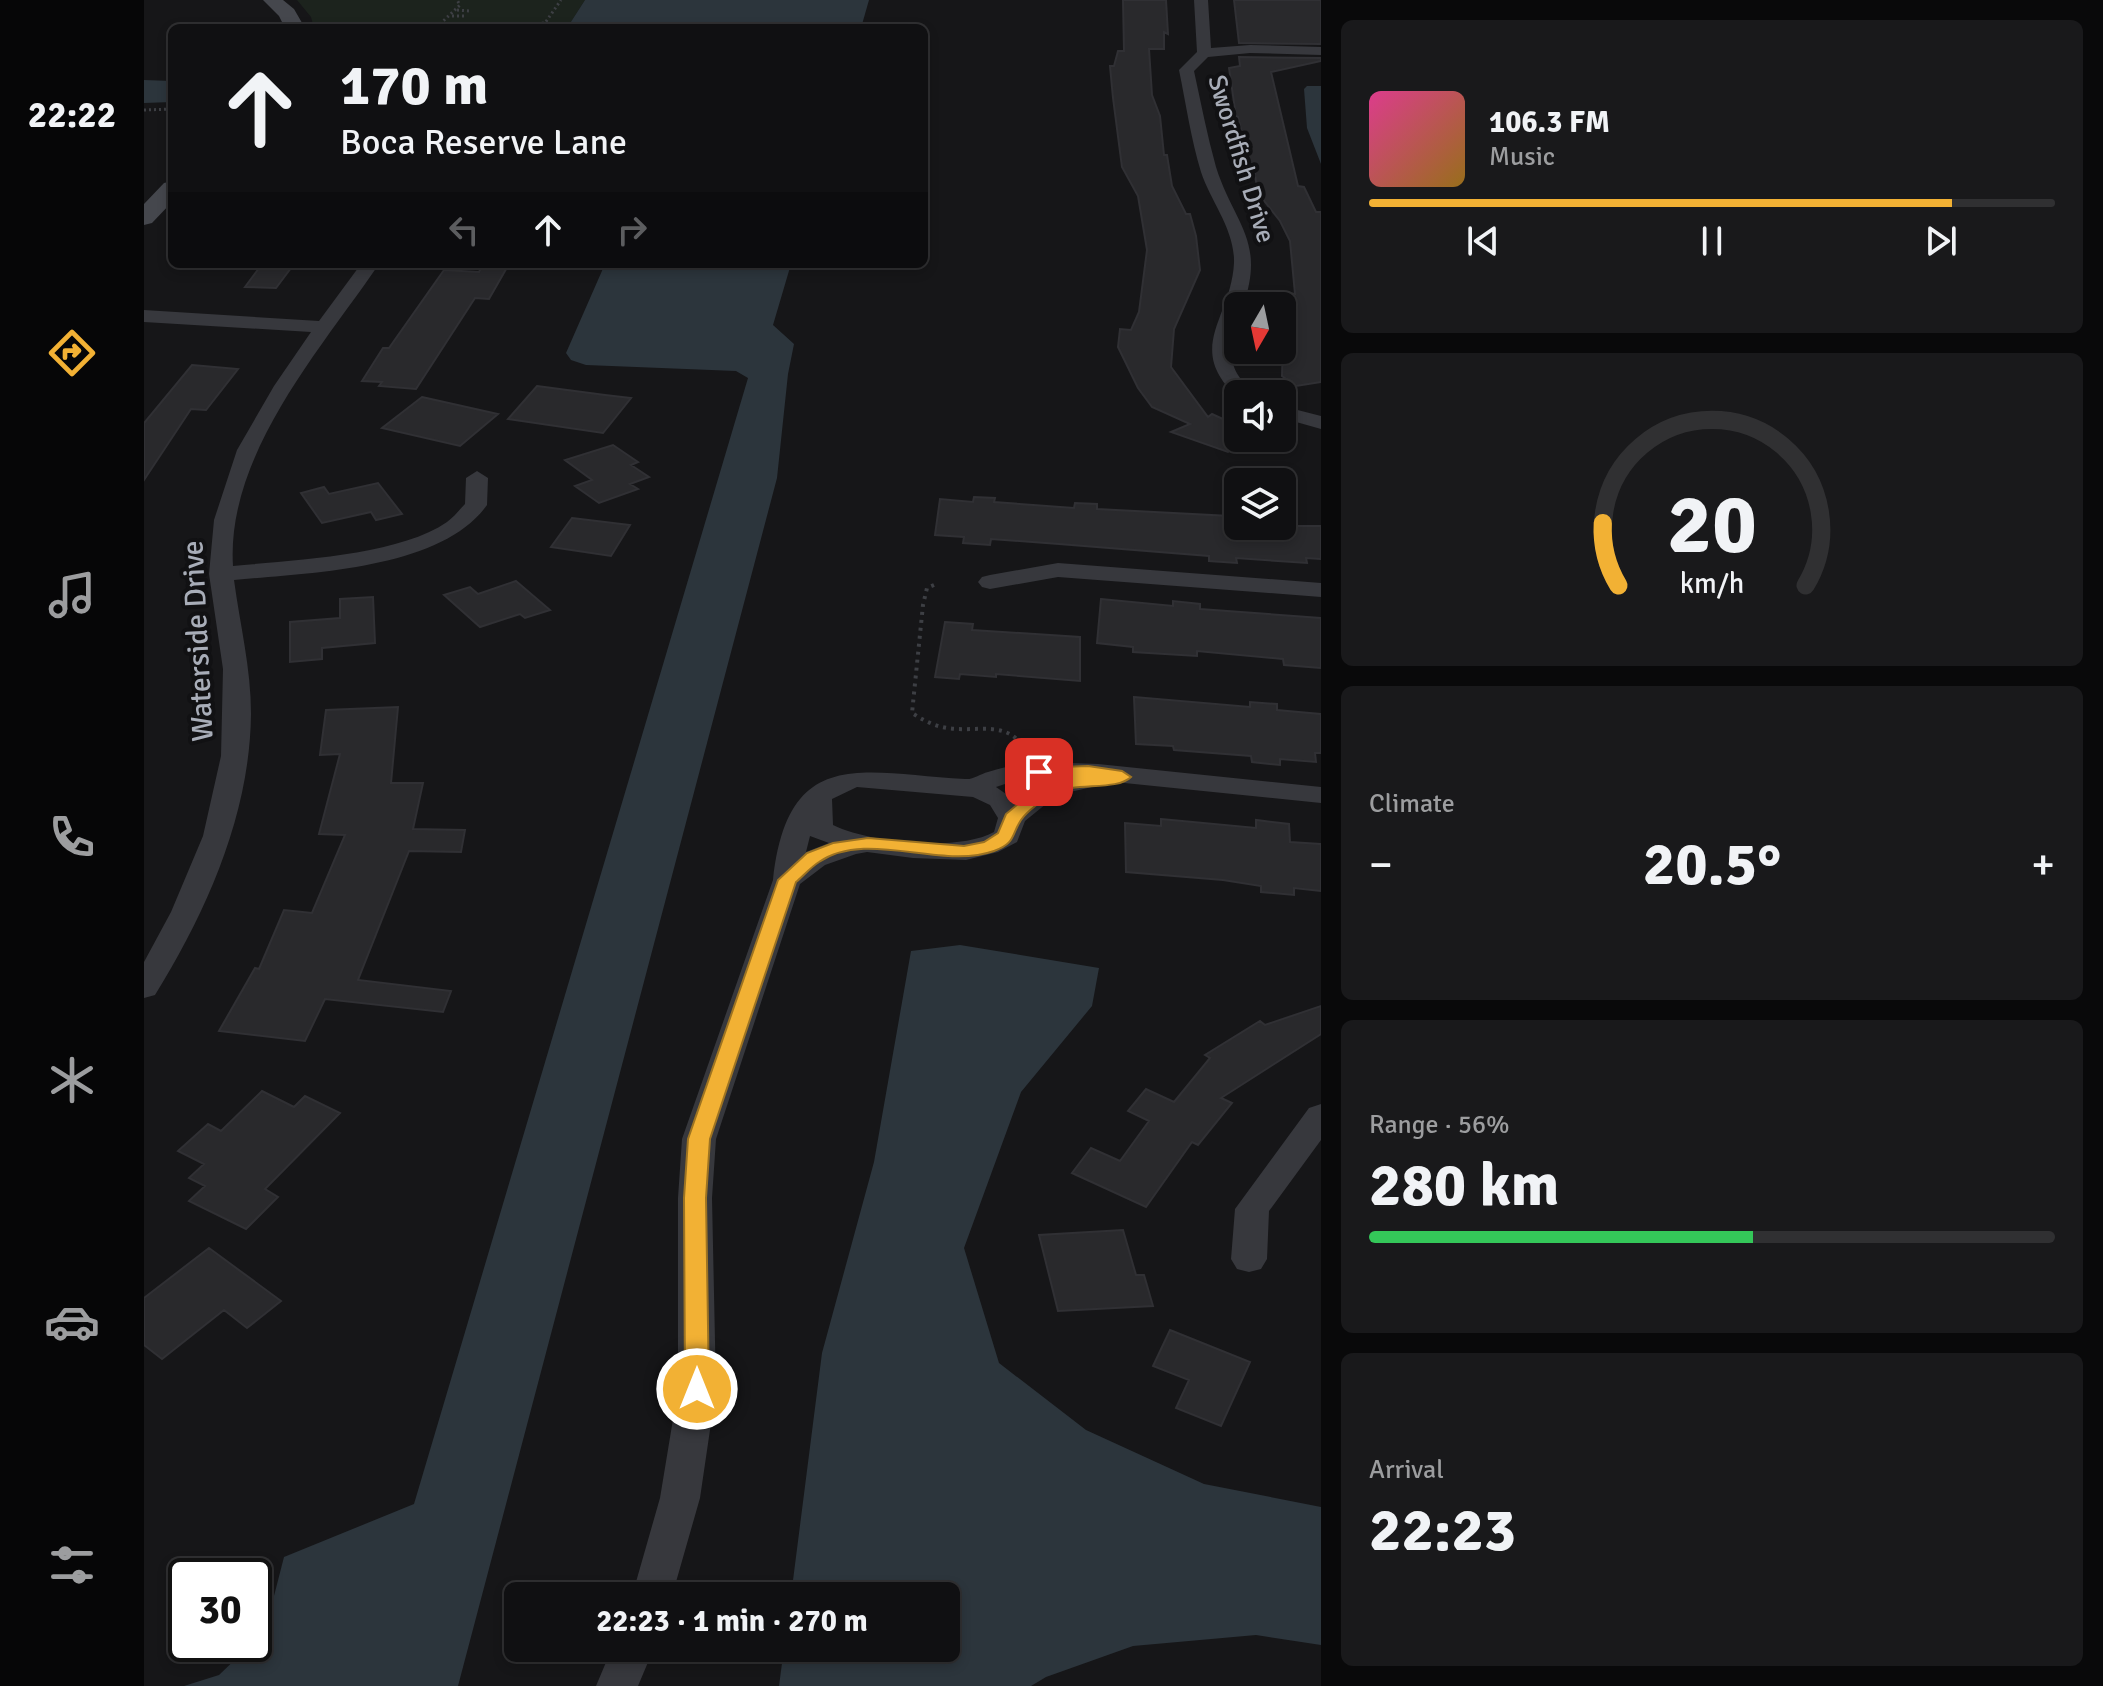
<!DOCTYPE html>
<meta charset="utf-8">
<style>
:root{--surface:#101012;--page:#19191b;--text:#f1f3f6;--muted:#9c9d9f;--line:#303032;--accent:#f2b134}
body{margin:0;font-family:Signika,sans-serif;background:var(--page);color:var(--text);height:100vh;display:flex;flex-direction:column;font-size:30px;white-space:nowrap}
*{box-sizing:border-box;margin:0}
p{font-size:26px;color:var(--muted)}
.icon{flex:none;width:44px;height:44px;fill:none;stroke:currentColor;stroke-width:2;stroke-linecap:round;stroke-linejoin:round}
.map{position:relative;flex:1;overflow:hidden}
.sheet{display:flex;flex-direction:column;gap:20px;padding:20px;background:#09090a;width:782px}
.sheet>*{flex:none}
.top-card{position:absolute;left:24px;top:24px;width:760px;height:244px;border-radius:12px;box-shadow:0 4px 12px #0003,0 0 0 2px var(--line);background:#101012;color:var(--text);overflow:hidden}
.needle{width:52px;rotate:189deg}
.tools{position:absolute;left:1080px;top:292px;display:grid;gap:16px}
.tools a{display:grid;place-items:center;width:72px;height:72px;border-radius:12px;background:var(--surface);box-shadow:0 4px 12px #0003,0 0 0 2px var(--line);font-size:40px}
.speed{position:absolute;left:24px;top:1558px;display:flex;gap:16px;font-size:40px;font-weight:700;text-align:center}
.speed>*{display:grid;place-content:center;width:104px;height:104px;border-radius:50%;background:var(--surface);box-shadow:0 4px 12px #0003,0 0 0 2px var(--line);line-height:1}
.speed .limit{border:4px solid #111;border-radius:12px;background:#fff;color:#111}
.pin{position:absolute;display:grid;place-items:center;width:68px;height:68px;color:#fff;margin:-34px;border-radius:16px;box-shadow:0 4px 12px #0006}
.me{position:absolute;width:88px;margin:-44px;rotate:0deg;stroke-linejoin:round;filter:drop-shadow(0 0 6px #0008)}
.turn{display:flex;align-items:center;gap:28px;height:168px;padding:0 40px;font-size:36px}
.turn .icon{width:104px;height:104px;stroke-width:2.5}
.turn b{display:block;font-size:56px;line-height:68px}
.lanes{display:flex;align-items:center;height:76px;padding:0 40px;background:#0003;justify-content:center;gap:40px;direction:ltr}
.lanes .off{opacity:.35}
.big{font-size:60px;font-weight:700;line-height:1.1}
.sheet .tile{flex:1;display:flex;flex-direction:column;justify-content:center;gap:12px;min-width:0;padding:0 28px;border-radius:12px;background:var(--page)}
.sheet .dial{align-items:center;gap:0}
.dial svg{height:208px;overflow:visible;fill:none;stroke:var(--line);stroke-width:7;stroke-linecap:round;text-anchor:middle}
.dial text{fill:var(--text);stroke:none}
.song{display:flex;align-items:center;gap:24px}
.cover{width:96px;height:96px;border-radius:12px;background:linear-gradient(135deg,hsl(330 70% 55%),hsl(40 70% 35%))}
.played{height:8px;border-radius:4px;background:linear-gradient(90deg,var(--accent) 85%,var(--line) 85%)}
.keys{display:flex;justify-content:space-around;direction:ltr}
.heat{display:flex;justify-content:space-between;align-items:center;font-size:44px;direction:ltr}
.charge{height:12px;border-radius:6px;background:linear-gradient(90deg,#34c759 56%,var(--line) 0)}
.trip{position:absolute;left:360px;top:1582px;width:456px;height:80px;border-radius:12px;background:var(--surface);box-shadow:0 4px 12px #0003,0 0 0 2px var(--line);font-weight:700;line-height:80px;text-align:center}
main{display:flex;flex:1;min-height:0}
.tab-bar{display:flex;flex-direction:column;width:144px;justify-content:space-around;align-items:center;background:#060607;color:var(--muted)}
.tab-bar .icon{width:56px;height:56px}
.tab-bar .on{color:var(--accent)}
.tab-bar b{font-size:36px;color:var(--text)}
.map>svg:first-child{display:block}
.green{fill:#1c231d}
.water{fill:#2c353c}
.building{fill:#29292c;stroke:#303034;stroke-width:2}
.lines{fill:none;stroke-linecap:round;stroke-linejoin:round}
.path-far1{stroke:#3d3f44;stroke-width:3;stroke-dasharray:2 3;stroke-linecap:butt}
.path{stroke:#3d3f44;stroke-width:4;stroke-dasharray:3 5;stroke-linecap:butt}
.street{fill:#37383d;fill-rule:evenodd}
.secondary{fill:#45474d;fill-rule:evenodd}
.route{fill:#f2b134;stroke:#9d7322;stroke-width:2}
.labels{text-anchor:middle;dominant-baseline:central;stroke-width:8;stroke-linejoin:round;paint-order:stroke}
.far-street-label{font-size:26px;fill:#a8adb8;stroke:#111113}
.street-label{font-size:30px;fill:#a8adb8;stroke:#111113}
</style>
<main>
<nav class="tab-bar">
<b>22:22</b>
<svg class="icon on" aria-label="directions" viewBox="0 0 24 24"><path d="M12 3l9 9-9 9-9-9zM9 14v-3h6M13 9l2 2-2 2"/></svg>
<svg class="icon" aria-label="music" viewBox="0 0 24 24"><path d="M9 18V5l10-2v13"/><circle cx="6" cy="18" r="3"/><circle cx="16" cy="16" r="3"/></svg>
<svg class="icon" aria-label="phone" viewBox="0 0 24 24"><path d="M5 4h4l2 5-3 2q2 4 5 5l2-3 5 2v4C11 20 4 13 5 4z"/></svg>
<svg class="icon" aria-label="climate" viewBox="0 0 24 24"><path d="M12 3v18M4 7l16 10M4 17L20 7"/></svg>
<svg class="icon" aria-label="car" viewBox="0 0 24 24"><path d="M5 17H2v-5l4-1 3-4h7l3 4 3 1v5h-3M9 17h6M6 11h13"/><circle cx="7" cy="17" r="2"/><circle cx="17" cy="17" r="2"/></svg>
<svg class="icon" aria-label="filters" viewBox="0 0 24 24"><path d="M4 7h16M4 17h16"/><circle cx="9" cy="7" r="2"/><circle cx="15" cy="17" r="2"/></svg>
</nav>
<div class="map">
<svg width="1177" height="1686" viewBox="0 0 1177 1686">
<rect width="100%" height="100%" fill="#161618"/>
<path class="green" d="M153 0H441L427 22 446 28H170L167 17Z"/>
<path class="water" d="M441 0H725L717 28H423Z
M0 80 28 81V102L0 103Z
M1163 86H1177V164L1163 128 1160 89Z
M461 264H647L629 325 650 344 644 374 633 478 314 1686H40L75 1675 121 1631 140 1557 270 1504 604 378 592 371 442 365 427 360 422 353Z
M816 945 955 968 948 1006 877 1092 820 1248 855 1363 942 1430 1060 1484 1177 1507V1645L1112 1635 989 1646 902 1677 887 1686H635L640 1648H802V1596H647L678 1353 730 1162 767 951Z"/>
<path class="building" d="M979 0H1022L1024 34 1020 32V49H1005L1008 95 1016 116 1020 155H1023L1028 186 1042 214H1046L1052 236 1056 270 1030 329 1027 367 1064 417 1068 414 1094 426V438H1104L1084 452 1027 432 1046 424 1008 407 994 388 974 347 976 329 987 330 995 312 1003 250 994 196 978 167 969 98 966 66H970L974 51H980Z
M1090 0H1177V44L1095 43Z
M1095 57 1177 58V61L1127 72 1154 186 1160 187 1172 212H1177V382L1152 386 1138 376 1140 306 1144 293 1151 294 1146 241 1136 221 1114 193 1109 163H1105L1094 117 1092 116 1085 68 1096 66Z
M118 264H150L132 288 101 287Z
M339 264H365L345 299 331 298 272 389 235 386 238 382 218 381 239 348H245L300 270 335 272Z
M48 365 94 369 62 410 47 409 0 480V423Z
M393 386 461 395 487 398 459 433 364 419Z
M278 397 354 414 316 446 238 428Z
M469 445 494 462 487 465 505 477 486 484 494 489 455 503 431 486 448 480 421 460Z
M234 483 258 514 232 520 227 512 178 523 157 493 180 487 185 494Z
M830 497 851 498 850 502 930 508 931 503 953 504V509L1086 516V520H1094V526H1177V559L1162 558 1163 563 1092 558 1093 563 1065 561V556L915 544 847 539 846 545 819 543 820 537 791 535 796 499 829 502Z
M428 518 486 525 467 556 407 547Z
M372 581 406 610 381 618 376 614 336 627 300 595 326 587 334 594Z
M229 597 231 643 178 648V659L146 662V622L196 618V599Z
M957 599 1029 606V601L1056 604V609L1177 618V668L1140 665 1139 659 1053 651V656L989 652V647L953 643Z
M801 622 829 624 828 630 936 637V681L852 674V677L816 674 815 679 791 677Z
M990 697 1106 707V702L1133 704V710L1177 714V753H1171L1172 762 1136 759V765L1108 762 1107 756 1030 750 1029 746 992 744Z
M254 707 247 783H279L269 829 321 830 317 852 265 851 214 980 307 991 299 1012 181 999 161 1041 75 1031 111 968 115 969 140 910 168 913 201 835 175 834 196 754 176 755 182 710Z
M1017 819 1112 828V820L1145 824 1146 842 1177 844V891L1150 888V895L1117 892V886L1079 880 982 872 981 823 1017 826Z
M1177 1006V1034L1077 1098 1088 1103 1054 1145 1048 1142 1002 1207 928 1173 947 1148 976 1161 1005 1121 984 1111 1002 1089 1030 1102 1066 1058 1061 1055 1116 1021 1121 1025Z
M118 1091 150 1107 161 1096 196 1113 121 1189 134 1197 102 1229 45 1201 61 1186 45 1178 60 1164 34 1151 64 1124 77 1131Z
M979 1230 992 1275H1000L1009 1306 914 1311 895 1235Z
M65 1248 137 1301 103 1328 80 1310 18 1359 0 1345V1298Z
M1026 1330 1106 1362 1077 1426 1032 1408 1045 1380 1009 1366Z"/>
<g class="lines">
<path class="path-far1" d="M313 10 325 11
M308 16H321
M250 23 252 26 297 28 294 26 316 5 313 0
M338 28 401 23 417 0
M0 110 28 109"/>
<path class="path" d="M790 585 783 588 779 605 768 713C779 720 790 726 803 728 833 733 865 718 882 752"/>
<path class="street" d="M1050 0H1064L1067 48 1106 45 1177 47V55L1106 53 1064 57 1050 71C1057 103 1063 135 1072 167 1090 224 1122 240 1099 306H1094C1094 329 1080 353 1094 375 1098 382 1106 387 1111 394H1094V398C1040 347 1087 320 1090 263 1091 230 1067 202 1057 172 1047 139 1042 104 1035 70L1053 52Z
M217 264H235C177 349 82 455 89 566 148 560 254 556 303 522 310 517 315 510 321 504L322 478 333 471 344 478 343 505C297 570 163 573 90 580 96 625 107 668 107 714 106 814 63 911 11 995L0 998V962L27 912 59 836 77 756 79 669 65 574 70 520 93 450 130 386 167 332 0 322V310L175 321Z
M1138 406 1177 416V429L1138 418Z
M914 563 1177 583V597L914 577 846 589 838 587 834 582 838 577 846 575Z
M898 762 954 764 1177 787V803L951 780 948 787 913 795 881 821 873 842 854 852 822 860 769 858 723 852 712 854 681 865 656 884 572 1139 568 1198 572 1389 556 1498 528 1596H488L516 1498 534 1389V1198L538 1139 629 880C644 743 720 774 821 779 829 780 836 774 844 772 862 766 879 764 898 762ZM916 778 894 783 872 801 852 787 873 780ZM713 787 829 797 846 805 854 818 850 832C814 852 726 843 689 825L688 799ZM666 836 685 843 662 852Z
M1177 1104V1140L1125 1211 1123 1259 1117 1269 1105 1272 1093 1269 1087 1259 1091 1209 1165 1108Z
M468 1648H510L494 1686H452Z"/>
<path class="secondary" d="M119 0H139L150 9 161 28H141L135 16Z
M28 181V202L8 223 0 225V204L20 183Z"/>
</g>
<path class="route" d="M944 766 978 771 987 777C973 791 931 782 910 793 901 798 883 811 877 820 867 835 872 843 850 851 797 870 723 829 675 862 667 867 659 876 652 882L566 1139 562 1198 565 1389 561 1396 553 1398 544 1396 541 1389 540 1198 544 1139 634 880 663 853 689 843 724 838 820 846 840 842 854 833 862 814 897 785 926 777 888 775 886 772 888 768Z"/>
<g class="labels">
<g class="far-street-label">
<text transform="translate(1097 159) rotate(73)">Swordfish Drive</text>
</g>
<g class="street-label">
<text transform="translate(54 641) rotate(-93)">Waterside Drive</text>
</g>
</g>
</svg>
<div class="tools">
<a><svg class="needle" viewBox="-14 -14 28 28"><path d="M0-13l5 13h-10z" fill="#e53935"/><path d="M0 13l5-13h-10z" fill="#9c9d9f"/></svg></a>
<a><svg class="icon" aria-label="sound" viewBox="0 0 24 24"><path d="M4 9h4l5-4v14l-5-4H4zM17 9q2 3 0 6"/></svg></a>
<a><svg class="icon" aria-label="layers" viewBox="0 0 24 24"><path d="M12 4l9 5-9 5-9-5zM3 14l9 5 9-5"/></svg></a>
</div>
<div class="speed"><div class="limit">30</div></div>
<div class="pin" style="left:895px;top:772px;background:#d93025"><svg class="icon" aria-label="arrive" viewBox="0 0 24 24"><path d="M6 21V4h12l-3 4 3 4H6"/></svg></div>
<svg class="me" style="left:553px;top:1389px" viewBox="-20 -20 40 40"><circle r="17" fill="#f2b134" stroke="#fff" stroke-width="3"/><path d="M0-11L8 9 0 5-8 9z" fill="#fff"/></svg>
<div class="trip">22:23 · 1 min · 270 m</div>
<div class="top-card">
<div class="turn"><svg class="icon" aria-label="ahead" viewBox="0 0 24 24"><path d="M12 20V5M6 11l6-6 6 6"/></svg><div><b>170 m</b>Boca Reserve Lane</div></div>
<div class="lanes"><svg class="icon off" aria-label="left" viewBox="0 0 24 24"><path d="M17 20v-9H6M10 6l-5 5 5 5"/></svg><svg class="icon" aria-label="ahead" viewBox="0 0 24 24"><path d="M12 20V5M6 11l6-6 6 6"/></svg><svg class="icon off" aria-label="right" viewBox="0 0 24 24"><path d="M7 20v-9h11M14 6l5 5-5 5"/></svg></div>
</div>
</div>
<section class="sheet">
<div class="tile">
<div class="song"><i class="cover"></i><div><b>106.3 FM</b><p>Music</p></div></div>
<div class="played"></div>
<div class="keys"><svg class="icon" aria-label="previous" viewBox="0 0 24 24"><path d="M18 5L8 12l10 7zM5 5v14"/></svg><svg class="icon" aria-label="pause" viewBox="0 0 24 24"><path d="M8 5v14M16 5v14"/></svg><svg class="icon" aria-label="next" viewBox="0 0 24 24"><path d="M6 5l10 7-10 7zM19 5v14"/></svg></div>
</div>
<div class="tile dial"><svg viewBox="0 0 100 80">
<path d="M14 69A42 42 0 1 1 86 69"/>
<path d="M14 69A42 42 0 0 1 8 45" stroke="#f2b134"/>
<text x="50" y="56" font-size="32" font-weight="700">20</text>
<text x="50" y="72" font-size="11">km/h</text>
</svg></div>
<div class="tile"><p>Climate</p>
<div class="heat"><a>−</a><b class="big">20.5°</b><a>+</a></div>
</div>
<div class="tile"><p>Range · 56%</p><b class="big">280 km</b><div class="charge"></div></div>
<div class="tile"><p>Arrival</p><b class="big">22:23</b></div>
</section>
</main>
